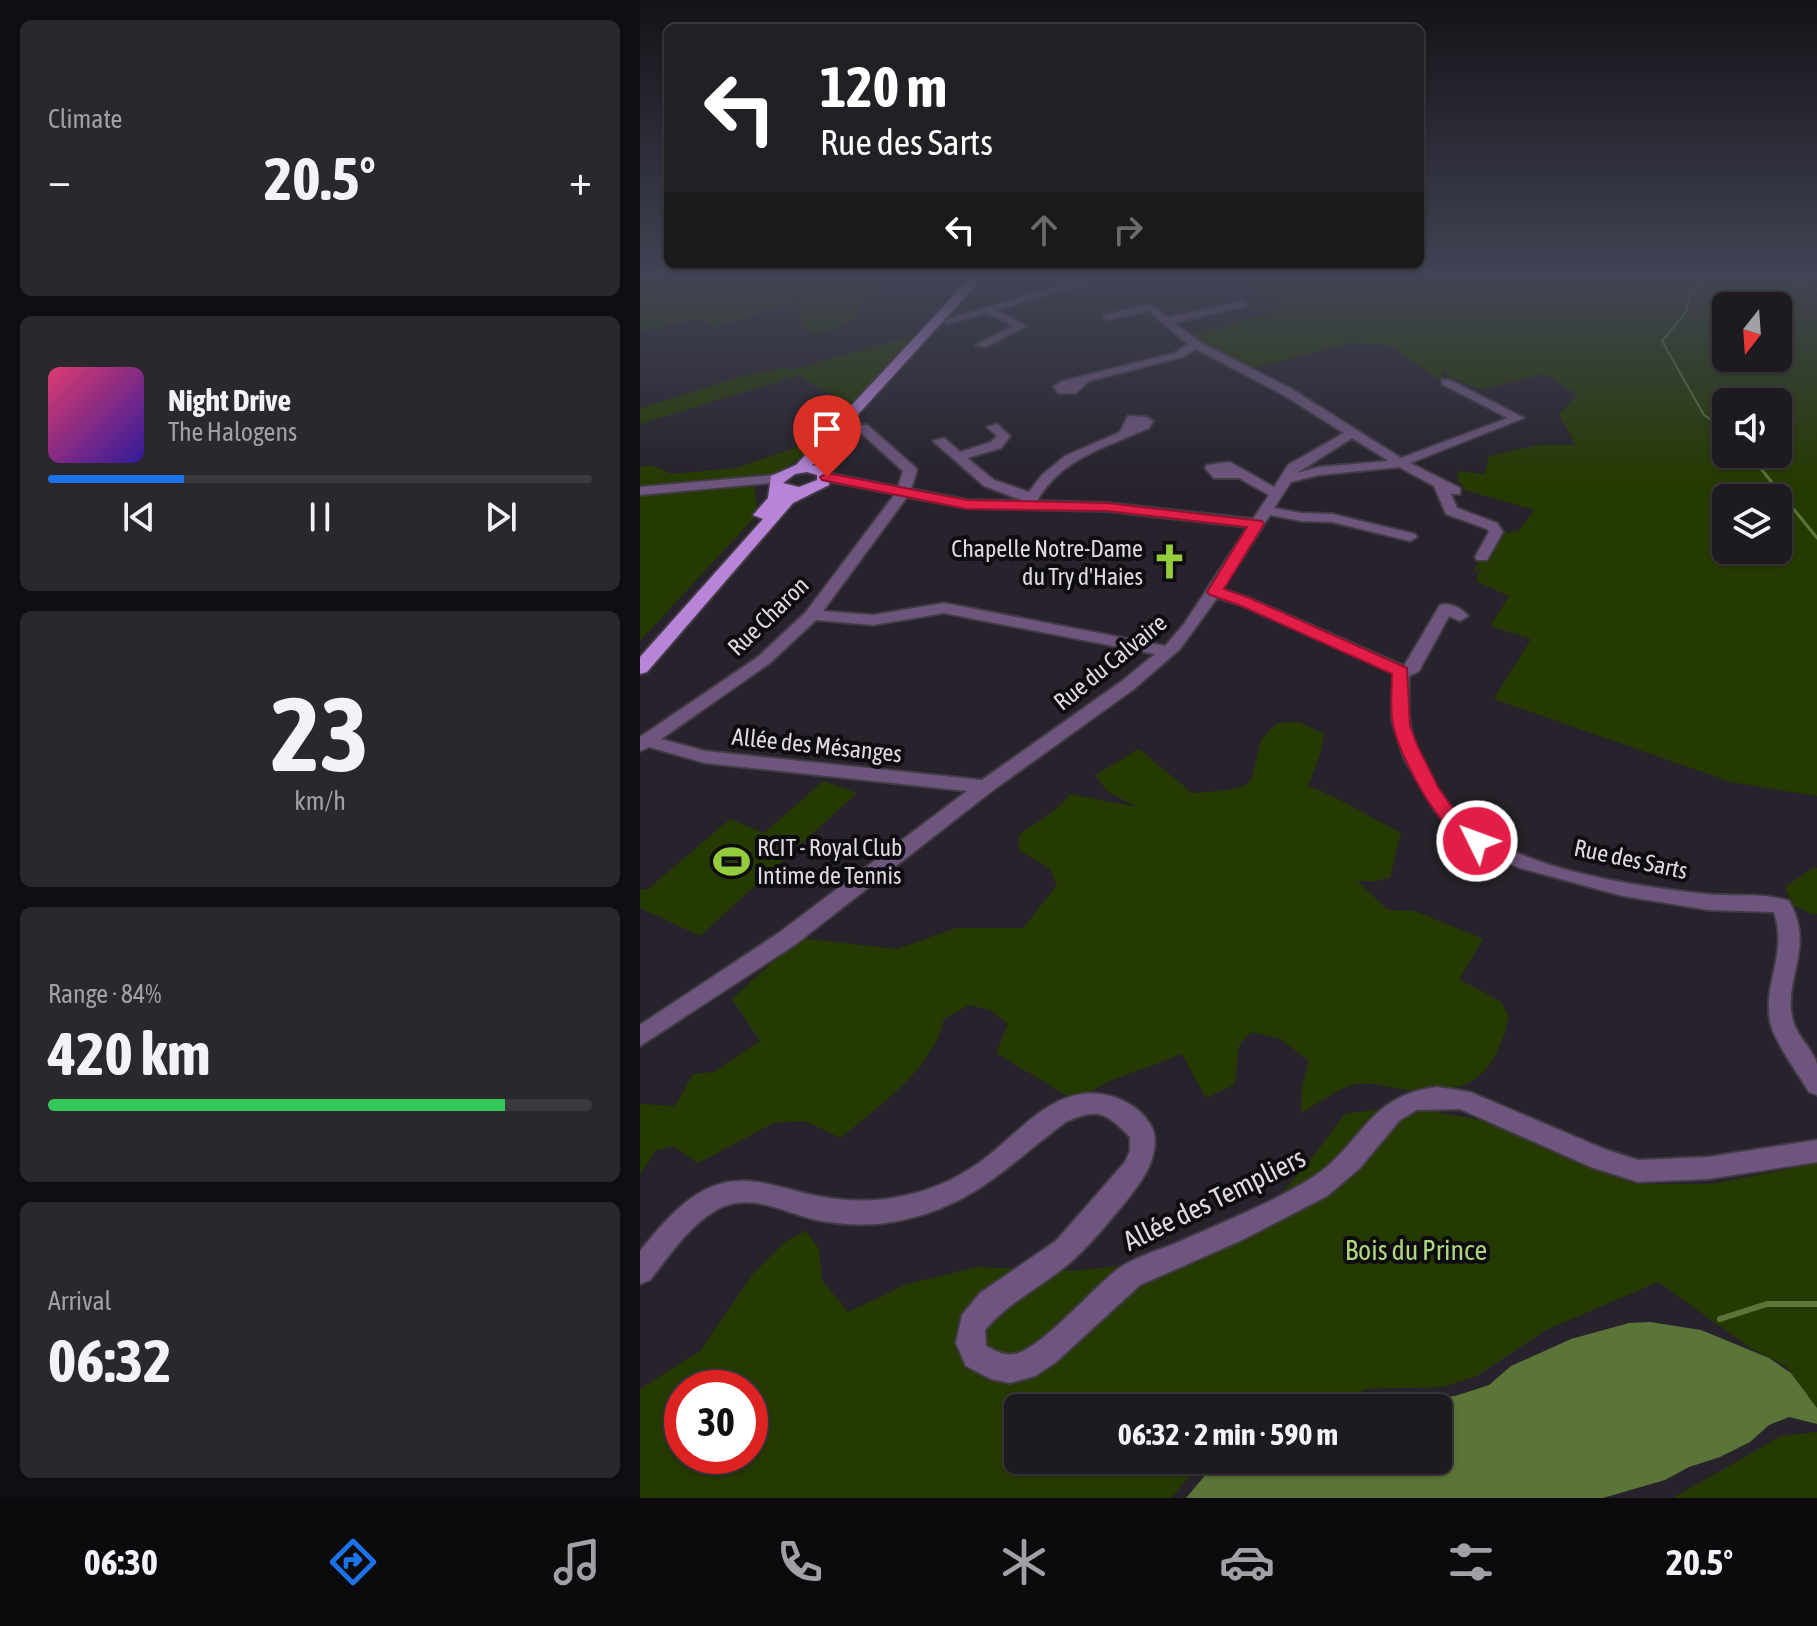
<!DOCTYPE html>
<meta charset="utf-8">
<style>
:root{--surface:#1d1a20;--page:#2a272d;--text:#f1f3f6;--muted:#a0a1a5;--line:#3b383e;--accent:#1a73e8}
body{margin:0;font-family:"Asap Condensed",sans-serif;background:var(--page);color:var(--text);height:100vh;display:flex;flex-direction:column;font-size:30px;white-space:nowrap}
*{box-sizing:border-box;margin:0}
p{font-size:26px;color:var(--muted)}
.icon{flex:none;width:44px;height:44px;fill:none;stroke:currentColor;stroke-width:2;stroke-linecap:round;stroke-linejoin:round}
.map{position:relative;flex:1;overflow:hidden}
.details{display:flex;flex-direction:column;gap:20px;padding:20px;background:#100e12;width:640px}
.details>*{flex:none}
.guide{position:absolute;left:24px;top:24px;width:760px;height:244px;border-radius:12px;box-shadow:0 2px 6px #0004,0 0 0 2px var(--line);background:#202124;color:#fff;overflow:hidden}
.needle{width:52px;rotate:197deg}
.controls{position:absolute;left:1072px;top:292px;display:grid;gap:16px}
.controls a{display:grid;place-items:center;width:80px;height:80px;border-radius:12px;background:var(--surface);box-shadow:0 2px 6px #0004,0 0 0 2px var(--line);font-size:40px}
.speed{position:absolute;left:24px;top:1370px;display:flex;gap:16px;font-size:40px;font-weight:700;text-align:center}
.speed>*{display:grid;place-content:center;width:104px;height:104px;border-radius:50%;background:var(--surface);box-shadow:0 2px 6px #0004,0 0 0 2px var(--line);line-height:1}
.speed .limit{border:12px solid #d22;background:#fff;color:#111}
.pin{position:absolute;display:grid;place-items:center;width:68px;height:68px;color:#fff;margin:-82px -34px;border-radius:50% 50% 50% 0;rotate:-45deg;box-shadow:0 0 8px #0007}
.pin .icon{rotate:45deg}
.me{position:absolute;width:88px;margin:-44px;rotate:312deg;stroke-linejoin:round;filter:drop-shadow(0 0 6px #0008)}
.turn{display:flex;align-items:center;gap:28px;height:168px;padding:0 24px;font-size:36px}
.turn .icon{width:104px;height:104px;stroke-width:2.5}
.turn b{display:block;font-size:56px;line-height:68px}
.lanes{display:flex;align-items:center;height:76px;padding:0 24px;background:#0003;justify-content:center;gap:40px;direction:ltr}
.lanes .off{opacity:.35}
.big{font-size:60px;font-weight:700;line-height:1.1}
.details .card{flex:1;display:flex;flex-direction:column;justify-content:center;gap:12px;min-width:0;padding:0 28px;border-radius:12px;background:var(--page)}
.details .dial{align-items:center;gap:0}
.dial b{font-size:104px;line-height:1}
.song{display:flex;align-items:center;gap:24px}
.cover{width:96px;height:96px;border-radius:12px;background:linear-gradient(135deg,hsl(340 70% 55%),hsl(250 70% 35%))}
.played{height:8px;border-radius:4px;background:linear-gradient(90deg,var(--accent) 25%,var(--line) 25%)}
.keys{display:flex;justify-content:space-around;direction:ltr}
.heat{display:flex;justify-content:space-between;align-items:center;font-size:44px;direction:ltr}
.charge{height:12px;border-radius:6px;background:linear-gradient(90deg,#34c759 84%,var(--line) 0)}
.trip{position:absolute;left:364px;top:1394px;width:448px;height:80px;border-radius:12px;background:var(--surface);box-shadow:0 2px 6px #0004,0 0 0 2px var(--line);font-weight:700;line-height:80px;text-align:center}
.tabs{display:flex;height:128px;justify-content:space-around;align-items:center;background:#0c0a0d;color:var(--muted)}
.tabs .icon{width:56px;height:56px}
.tabs .current{color:var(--accent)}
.tabs b{font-size:36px;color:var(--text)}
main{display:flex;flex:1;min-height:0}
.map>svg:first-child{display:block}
.green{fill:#253a00;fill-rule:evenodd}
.water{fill:#5a7537}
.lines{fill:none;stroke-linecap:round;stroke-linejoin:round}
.stream-far2{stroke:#5a7537;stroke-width:2}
.stream-far1{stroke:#5a7537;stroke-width:3}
.stream{stroke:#5a7537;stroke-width:6}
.minor-casing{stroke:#413c44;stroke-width:4}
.major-casing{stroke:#413c44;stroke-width:4}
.minor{fill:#6e557d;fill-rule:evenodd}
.major{fill:#b884d8;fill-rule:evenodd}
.route{fill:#e11d48;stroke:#92132f;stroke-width:2}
.labels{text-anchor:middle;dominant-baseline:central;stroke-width:8;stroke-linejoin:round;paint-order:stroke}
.poi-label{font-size:24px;fill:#dedae0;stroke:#0f0c11;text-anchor:end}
.street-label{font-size:24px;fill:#dedae0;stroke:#0f0c11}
.near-street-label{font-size:28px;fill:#dedae0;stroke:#0f0c11}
.near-park-label{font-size:28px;fill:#aed67d;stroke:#0f0c11}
</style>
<main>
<section class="details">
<div class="card"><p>Climate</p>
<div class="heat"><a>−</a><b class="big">20.5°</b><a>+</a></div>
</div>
<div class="card">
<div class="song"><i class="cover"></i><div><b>Night Drive</b><p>The Halogens</p></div></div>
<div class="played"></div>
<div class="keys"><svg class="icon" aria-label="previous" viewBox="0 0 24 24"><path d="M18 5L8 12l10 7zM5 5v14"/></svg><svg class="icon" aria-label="pause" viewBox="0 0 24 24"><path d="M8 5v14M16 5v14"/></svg><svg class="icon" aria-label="next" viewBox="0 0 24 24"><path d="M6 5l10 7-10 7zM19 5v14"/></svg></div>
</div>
<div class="card dial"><b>23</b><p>km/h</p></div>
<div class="card"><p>Range · 84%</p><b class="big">420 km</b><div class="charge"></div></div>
<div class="card"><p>Arrival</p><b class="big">06:32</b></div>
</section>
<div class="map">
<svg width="1177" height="1498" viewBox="0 0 1177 1498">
<rect width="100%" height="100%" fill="#27222b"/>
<path class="green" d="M0 276H255L225 303 210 323 175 334 163 329 159 318 163 300 74 328 59 318 0 332Z
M604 276H1177V796L1091 782 854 699 891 639 850 626 869 596 836 581 841 567 833 575 849 535 878 531 895 510 821 489H825L819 482 817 471 845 474 849 456 898 445H936L919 414 937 395 905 374 842 389 808 377 805 369 802 372 803 378 799 379 748 345 710 343 607 370 546 336 648 309 603 283ZM1086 306H1138V358H1086ZM1086 402H1138V454H1086ZM1086 498H1138V550H1086Z
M280 333 159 459 114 487 117 505 114 518 0 641V468L11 465 31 474 96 468 155 448 201 403 191 393H186L159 375 0 424V408L100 377 146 367 151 370Z
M659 722 684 734 680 755 668 786 694 797 761 833 750 877 736 881H717L748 910 775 911 843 939 819 979 861 1002 869 1017C853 1082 826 1096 760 1089 747 1087 730 1082 717 1084 703 1085 675 1105 661 1113L662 1087 669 1061 640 1039 611 1032 599 1045 595 1084 566 1098 542 1054 470 1081 434 1100 356 1053 368 1024 350 1010 329 1005 304 1019C293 1070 238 1106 201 1138L164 1121 134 1123 58 1163 33 1146 15 1151 0 1175V1104L35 1106 53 1074 74 1072 120 1041 92 999 159 938 257 949 316 928H383L417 885 410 869 379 850V835C398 820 416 813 430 794L497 807 467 791 455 775 499 749 552 793 582 791 605 786 612 778 621 740 637 723Z
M183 781 217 793 60 936 0 908V889L7 890 90 819 124 833Z
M1173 868H1177V913L1174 915 1153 905 1145 887Z
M762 1106 841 1120 939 1164 1000 1184H1072L1177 1163V1408L1147 1367 1109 1347 1018 1282 906 1330 837 1376 803 1387 727 1389 694 1403 667 1408H378V1460H563L531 1498H0V1389L60 1351 113 1274 145 1242 166 1231 179 1249 182 1280 208 1312 267 1284 338 1267 433 1271 536 1260 629 1207 669 1162 705 1114ZM42 1388H110V1456H42Z
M1177 1432V1498H1033L1141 1436Z"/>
<path class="water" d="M1010 1322 1061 1330 1129 1358 1151 1373 1177 1408V1424L1149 1417 1129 1425 1110 1442 1080 1457 1049 1467 1025 1480 963 1498H546L578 1460H798V1408H710L736 1397 783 1399 815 1396 849 1385 871 1366 931 1339 989 1323Z"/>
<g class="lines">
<path class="stream-far2" d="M1072 276 1050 295 1046 312 1022 341 1064 415 1077 424
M1139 276 1177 290"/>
<path class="stream-far1" d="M1074 422 1086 430
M1109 454 1177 538"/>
<path class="stream" d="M1080 1319 1127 1304H1177"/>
<defs>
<path id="minor" d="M452 276H467L357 310 386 326 346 347 336 345 373 326 347 313 307 324 302 321Z
M602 301 607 304 606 306 533 323 563 344 650 388 761 458 868 418 802 384V380H810L884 418 770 463 820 488V494H811L817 508 857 523 863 532 847 560H837L835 557 849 532 847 529 806 514 794 486 759 467 679 475 651 482 634 508 661 513 692 514 775 534 777 537 770 541 692 522 661 521 630 515 582 589 609 598 764 666 800 605C810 602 822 608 828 616L820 621 809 616 779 671 769 676C769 692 767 709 770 725 779 767 809 816 847 838 907 873 996 886 1065 894 1093 897 1122 892 1149 901 1176 948 1142 978 1153 1021 1157 1037 1173 1049 1177 1064 1177 1073 1177 1086 1177 1095L1169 1092C1158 1073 1134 1042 1130 1021 1123 982 1148 955 1134 912L1069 910 983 896 880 868 832 847 795 811 764 758 752 720 753 673 599 604 577 598 540 649 494 689 352 791 156 944 0 1046V1025L140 932 327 791 65 763 9 747 0 751V737L118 657 166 612 255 494 187 481 180 477 187 473 258 487 263 471 219 431V425H227L275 467 277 470 271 489 327 500 384 501 344 486 293 441 304 438 320 452 351 442 357 436 347 427 357 424 370 436 361 448 327 458 354 480 389 492 402 475 425 456 480 432 488 416 507 417 513 421 509 428C467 447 421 458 397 501L467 503 613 519 629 495 599 478H574L565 468 567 465 590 462 634 487 648 465 704 433 642 394 556 349 543 357 449 381 436 393H418L414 386 423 381 535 353 548 344 509 311 468 320 463 317 464 315 511 304 527 318ZM712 438 749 461 679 467 657 473ZM267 497 327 508 467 511 608 527 544 624 525 646 304 603 233 615 183 611ZM304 613 515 654 482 681 342 780 65 751 21 739 130 663 176 620 233 625Z
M136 475 143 479 141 482 0 495V487Z
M797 1087 830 1092 964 1149 998 1160 1068 1157 1177 1140V1162L1068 1179 998 1182 951 1167 820 1109 777 1110 760 1120 719 1169 687 1196 602 1240 500 1285 416 1362 395 1376 370 1383 351 1379 326 1366 316 1343 322 1315 340 1293 416 1241 485 1162 490 1151V1137C467 1113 457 1107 426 1122 370 1163 338 1202 267 1219 239 1226 210 1226 182 1221 151 1216 114 1192 82 1207 51 1222 30 1255 10 1280L0 1284V1251C15 1233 31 1213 50 1199 99 1164 133 1189 183 1197 210 1202 239 1202 267 1195 296 1189 324 1175 348 1156 376 1134 405 1099 442 1094 468 1090 502 1104 513 1130 518 1144 512 1163 504 1176 493 1195 451 1244 434 1259 406 1285 370 1300 345 1330L346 1346C355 1351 364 1356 375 1354 401 1349 454 1287 478 1269 494 1257 517 1251 534 1244 579 1224 625 1206 667 1181 723 1148 724 1096 797 1087Z"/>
<path id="major" d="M332 276H344L172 465 190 470 189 485 153 503 7 672 0 674V657L123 519 113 515 128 498 131 476 156 465ZM167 472 177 475V480L159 487 143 483 155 474Z"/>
</defs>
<use href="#minor" class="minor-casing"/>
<use href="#major" class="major-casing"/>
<use href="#minor" class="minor"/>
<use href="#major" class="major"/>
</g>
<linearGradient id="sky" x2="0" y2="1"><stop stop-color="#151318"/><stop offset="0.57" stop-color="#414455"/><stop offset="1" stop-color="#414455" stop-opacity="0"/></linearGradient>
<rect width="1177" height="485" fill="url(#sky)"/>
<path class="route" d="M187 473 327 500 467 503 622 521 624 524 584 589 610 598 767 668 770 726 778 747 798 787 812 807 847 841 837 848C802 838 763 763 754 729 749 713 752 691 752 674L599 605 570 595 567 592 607 527 467 511 327 509 182 480 180 477Z"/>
<defs>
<symbol id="church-bare" viewBox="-9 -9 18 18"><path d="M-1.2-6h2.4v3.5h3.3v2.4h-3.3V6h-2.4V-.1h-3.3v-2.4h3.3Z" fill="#94cc3d" stroke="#0f0c11" stroke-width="2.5" paint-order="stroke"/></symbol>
<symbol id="stadium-bare" viewBox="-9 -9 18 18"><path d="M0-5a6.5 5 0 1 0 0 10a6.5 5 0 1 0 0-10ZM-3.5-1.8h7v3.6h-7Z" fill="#94cc3d" stroke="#0f0c11" stroke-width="2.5" paint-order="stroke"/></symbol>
</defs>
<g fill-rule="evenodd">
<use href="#church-bare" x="504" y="536" width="51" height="51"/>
<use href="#stadium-bare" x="66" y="836" width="51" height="51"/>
</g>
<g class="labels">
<g class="poi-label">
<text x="503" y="548">Chapelle Notre-Dame<tspan x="503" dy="28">du Try d'Haies</tspan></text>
<text x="117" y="847" text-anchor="start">RCIT - Royal Club<tspan x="117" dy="28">Intime de Tennis</tspan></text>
</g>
<g class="street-label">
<text transform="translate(128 616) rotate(-44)">Rue Charon</text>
<text transform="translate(470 662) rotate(-39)">Rue du Calvaire</text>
<text transform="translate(177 745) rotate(6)">Allée des Mésanges</text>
<text transform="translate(991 859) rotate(12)">Rue des Sarts</text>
</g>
<g class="near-street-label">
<text transform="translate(574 1199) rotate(-26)">Allée des Templiers</text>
</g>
<g class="near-park-label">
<text x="776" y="1250">Bois du Prince</text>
</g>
</g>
</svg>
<div class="controls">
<a><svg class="needle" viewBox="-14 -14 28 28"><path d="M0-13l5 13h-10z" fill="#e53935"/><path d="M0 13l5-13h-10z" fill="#a0a1a5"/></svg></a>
<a><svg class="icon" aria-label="sound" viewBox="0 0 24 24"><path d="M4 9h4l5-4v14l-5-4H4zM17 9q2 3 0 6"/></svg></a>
<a><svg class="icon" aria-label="layers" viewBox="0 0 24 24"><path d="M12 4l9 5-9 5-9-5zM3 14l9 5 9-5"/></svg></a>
</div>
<div class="speed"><div class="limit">30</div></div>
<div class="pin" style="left:187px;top:477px;background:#d93025"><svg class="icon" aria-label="arrive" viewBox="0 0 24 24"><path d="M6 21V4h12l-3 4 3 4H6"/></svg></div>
<svg class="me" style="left:837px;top:841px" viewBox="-20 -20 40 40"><circle r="17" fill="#e11d48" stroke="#fff" stroke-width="3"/><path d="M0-11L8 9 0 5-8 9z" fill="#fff"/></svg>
<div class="trip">06:32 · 2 min · 590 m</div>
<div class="guide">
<div class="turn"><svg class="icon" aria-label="left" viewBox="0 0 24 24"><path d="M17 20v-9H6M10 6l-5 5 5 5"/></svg><div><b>120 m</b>Rue des Sarts</div></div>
<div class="lanes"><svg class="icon" aria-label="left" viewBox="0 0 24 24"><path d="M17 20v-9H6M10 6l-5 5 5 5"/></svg><svg class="icon off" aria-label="ahead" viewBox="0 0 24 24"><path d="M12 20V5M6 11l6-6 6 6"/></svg><svg class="icon off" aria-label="right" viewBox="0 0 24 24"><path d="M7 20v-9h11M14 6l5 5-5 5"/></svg></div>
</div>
</div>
</main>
<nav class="tabs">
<b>06:30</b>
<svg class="icon current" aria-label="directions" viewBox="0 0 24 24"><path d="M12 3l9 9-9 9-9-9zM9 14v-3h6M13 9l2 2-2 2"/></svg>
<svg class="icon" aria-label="music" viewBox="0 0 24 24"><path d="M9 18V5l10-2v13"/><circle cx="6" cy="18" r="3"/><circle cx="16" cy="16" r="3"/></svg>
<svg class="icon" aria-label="phone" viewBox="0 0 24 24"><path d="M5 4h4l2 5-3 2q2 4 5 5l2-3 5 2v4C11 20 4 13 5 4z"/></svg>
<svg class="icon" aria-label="climate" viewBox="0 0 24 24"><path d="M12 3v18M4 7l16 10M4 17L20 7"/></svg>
<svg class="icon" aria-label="car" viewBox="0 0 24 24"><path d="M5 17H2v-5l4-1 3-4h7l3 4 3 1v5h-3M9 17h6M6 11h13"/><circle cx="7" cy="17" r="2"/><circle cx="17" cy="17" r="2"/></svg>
<svg class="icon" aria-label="filters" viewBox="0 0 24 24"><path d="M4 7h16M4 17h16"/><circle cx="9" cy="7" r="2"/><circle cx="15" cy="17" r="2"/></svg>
<b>20.5°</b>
</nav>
